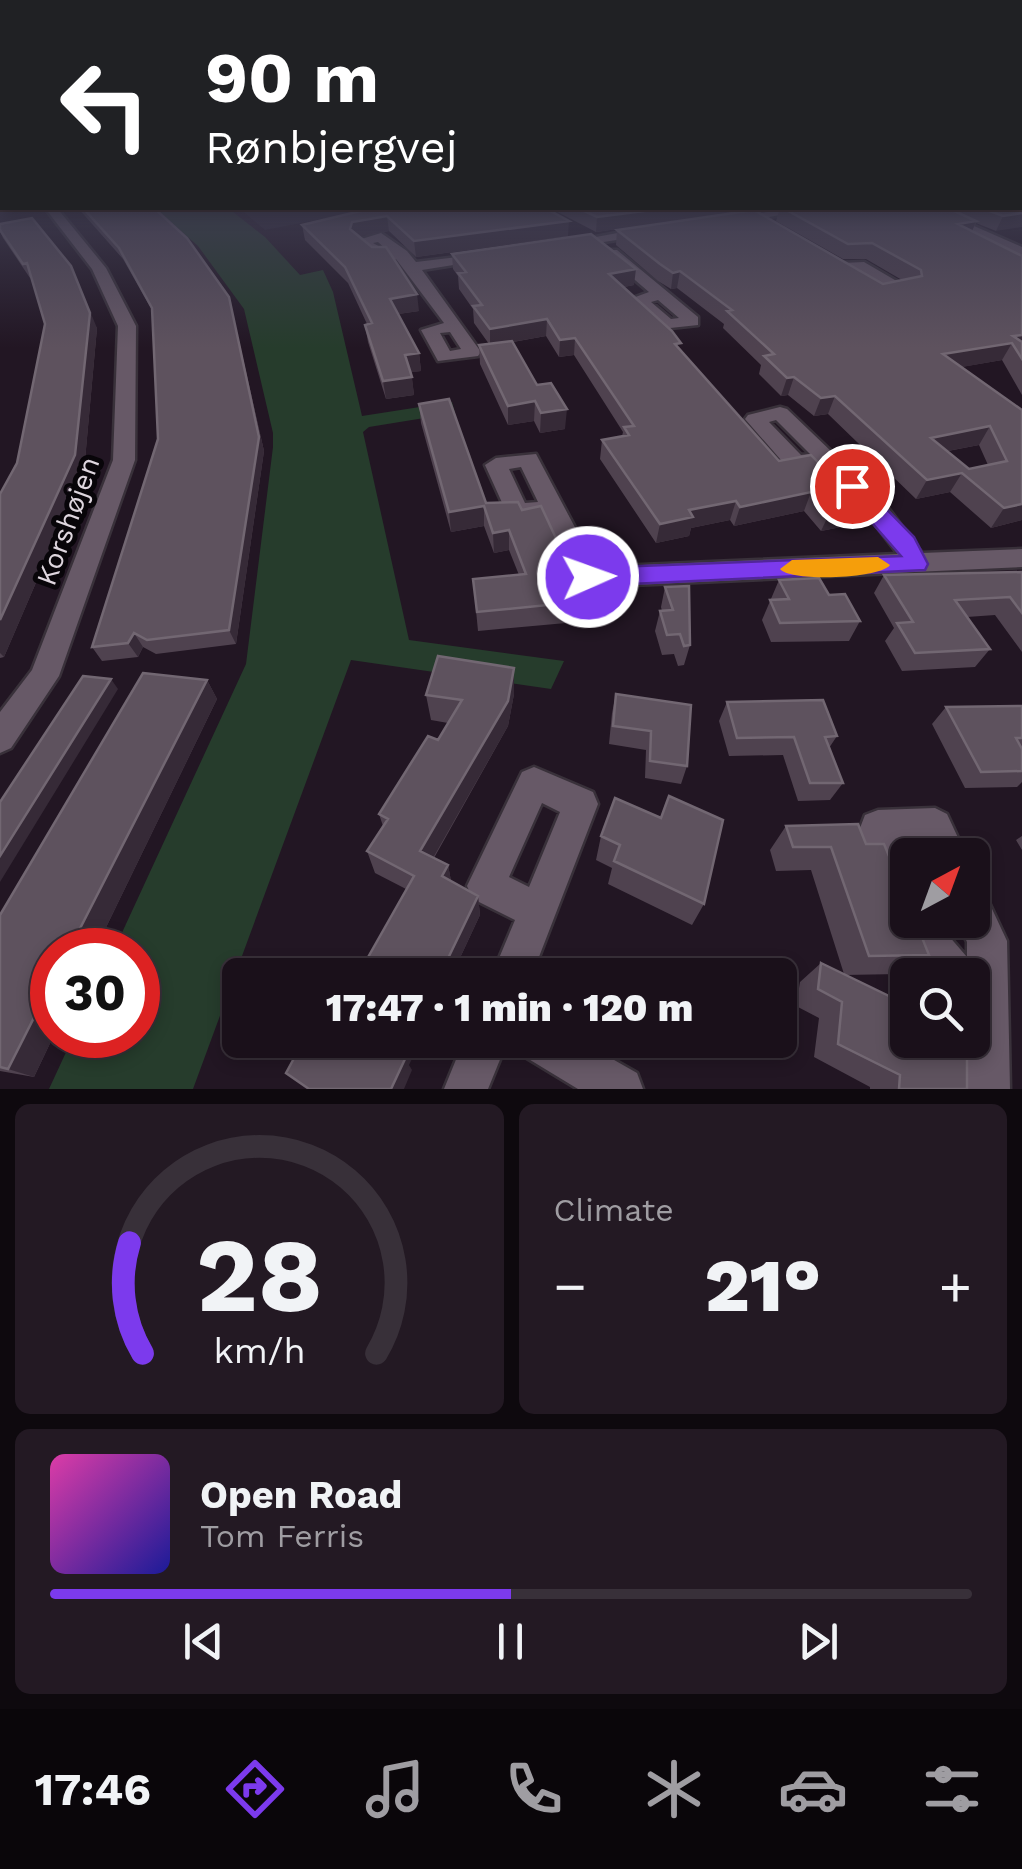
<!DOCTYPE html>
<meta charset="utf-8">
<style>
:root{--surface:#1a101a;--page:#231923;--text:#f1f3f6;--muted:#9f9da2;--line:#383039;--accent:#7c3aed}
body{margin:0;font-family:"Work Sans",sans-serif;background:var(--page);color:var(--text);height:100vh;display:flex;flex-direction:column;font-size:38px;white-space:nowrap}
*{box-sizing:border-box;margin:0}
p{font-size:32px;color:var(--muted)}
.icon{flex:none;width:55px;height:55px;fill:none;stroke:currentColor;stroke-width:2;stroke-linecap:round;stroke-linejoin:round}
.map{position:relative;height:1089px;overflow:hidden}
.panel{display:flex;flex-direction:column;gap:15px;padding:15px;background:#0e090e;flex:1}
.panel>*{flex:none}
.guide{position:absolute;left:0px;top:0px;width:1022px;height:210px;box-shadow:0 5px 15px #0003,0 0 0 2px var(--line);background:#202124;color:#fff;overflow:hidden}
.needle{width:65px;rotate:41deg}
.buttons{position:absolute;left:890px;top:838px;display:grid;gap:20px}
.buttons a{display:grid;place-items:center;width:100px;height:100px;border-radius:15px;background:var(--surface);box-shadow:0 5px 15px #0003,0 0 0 2px var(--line);font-size:50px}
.speed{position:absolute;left:30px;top:928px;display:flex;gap:20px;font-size:50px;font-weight:700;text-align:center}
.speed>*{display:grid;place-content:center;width:130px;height:130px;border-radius:50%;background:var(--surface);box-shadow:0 5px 15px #0003,0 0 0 2px var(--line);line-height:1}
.speed .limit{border:15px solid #d22;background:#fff;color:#111}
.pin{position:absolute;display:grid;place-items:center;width:85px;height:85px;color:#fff;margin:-42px;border:5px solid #fff;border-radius:50%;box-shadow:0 2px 10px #0007}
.me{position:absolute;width:110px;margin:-55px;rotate:88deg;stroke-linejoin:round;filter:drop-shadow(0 0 8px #0008)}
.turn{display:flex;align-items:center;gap:35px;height:210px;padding:0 40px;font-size:45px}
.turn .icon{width:130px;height:130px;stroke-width:2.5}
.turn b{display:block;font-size:70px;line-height:85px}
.big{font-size:75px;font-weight:800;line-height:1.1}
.panel .card{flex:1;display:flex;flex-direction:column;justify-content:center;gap:15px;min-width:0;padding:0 35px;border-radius:15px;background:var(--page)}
.panel .dial{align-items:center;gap:0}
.dial svg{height:260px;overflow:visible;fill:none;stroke:var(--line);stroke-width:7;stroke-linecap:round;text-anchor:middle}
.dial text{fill:var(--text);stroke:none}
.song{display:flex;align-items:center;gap:30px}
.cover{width:120px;height:120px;border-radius:15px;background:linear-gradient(135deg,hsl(320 70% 55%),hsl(240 70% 35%))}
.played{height:10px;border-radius:5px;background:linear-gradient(90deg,var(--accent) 50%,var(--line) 50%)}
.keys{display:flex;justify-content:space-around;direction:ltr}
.heat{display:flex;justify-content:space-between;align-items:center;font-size:55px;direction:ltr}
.panel .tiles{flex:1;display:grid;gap:15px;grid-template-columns:1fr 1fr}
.card:last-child{grid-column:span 2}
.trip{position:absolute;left:222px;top:958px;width:575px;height:100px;border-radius:15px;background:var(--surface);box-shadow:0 5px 15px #0003,0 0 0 2px var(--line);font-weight:800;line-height:100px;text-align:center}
.tab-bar{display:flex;height:160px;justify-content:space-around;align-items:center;background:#0a060a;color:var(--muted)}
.tab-bar .icon{width:70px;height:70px}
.tab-bar .current{color:var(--accent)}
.tab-bar b{font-size:45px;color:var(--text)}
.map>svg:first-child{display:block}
.education{fill:#2a2231}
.green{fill:#263c2c}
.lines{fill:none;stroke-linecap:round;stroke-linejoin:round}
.street-casing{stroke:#39313a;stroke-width:5}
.street{fill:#675967;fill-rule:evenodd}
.wall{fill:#4f424f;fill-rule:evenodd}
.shaded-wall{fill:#362a37}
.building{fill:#5e525e;stroke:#726772;stroke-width:2.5;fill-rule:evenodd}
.route{fill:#7c3aed;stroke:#51269a;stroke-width:2.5}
.slow{fill:#f59e0b}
.labels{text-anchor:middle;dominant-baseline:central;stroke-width:10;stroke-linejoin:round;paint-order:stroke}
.street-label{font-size:28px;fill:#ded6de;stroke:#080509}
</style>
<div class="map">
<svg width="1022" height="1089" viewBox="0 0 1022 1089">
<rect width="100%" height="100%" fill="#221623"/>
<path class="education" d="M239 208H378L265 230Z"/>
<path class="green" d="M155 208H228L265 237 300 275 323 270 333 292 362 416 452 402 455 413 369 427 363 432 409 640 564 661 551 689 351 660 193 1089H49L74 1035H138V950H114L246 664 273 447V433L244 309 198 246Z"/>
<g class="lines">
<defs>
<path id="street" d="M45 208H57L106 268 136 326 135 460 59 676 11 748 0 753V712L32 670 113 460 118 326 92 269Z
M790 208H819L729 224 722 220Z
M918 208H933L1022 247V256Z
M650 227 655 228V234L565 248 558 244Z
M381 233 407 251 416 262 491 253V259L422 270 481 352 478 356 438 361 421 330 444 323 396 259 377 260 355 241ZM378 242 389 252 373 243ZM450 332 461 349 450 351 440 333Z
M607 250H617L698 317V325L661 329 630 299 649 292 607 256ZM658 300 679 318 671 319 651 302Z
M820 252 842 263 864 262 912 290 882 296V290L889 288 857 270 835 271 815 259 813 256Z
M780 407 787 409 882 500 922 553 1022 549V567L588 587 579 584 545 517 509 518 485 465 496 458 536 454 596 567 898 554 865 511 821 465 788 468 745 419 748 415ZM776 420 810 454 801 455 769 422ZM521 467 538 502 525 503 509 469Z
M534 767 593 792 598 804 532 975H492L515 920 473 899 467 886 522 772ZM542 803 560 812 529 887 509 877Z
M935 808 947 814 966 855H930L925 844 903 845 908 855V920H935L967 957V942L957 920H972V891L986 896 1007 941 1010 1089H966V1040H972V975H929L910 954 897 920 899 914 895 912 860 828 865 815 878 810Z
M464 1040H508L488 1089H444Z
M515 1040H579L637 1073 643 1089H578L522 1055Z"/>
</defs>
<use href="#street" class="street-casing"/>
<use href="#street" class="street"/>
</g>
<path class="wall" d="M78 208H154L229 297 264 451 236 644 156 654 143 647 138 657 102 661 92 647 158 439 153 312 123 259Z
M362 208 568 236 416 257 389 231 359 236 419 311 398 314 419 353 421 371 411 372 414 395 386 399 368 342 365 325 367 324 348 283 305 240 302 225 362 211Z
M550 208H744L740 212 596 232Z
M780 208H1020L996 231 976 223 972 231 1022 256V395L1002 360 961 367 1022 410V520L991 528 950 492 916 499 828 414 814 416 788 395 781 396 759 374 761 365 723 328 724 324 677 288 671 289 658 281 616 245 617 230 883 284 902 280 866 259H843L776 221ZM979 445 988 465 969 469 948 451Z
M0 224 97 328 84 471 4 657 0 658V494L17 463 45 324 32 277 30 278 3 238 0 231Z
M452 254 634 285 624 287 779 461 851 525 821 531 804 511 734 526 730 520 691 528 689 536 656 543 600 459 602 440 622 436 623 432 574 355 559 357 546 336 513 342 537 385 565 429 540 433 534 421 508 425 480 364 479 345 489 344 474 323 473 309 459 289 458 276 453 269Z
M419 404 486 503 522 510 560 569 568 603 566 623 478 631 473 579 519 575 509 550 494 553 484 526 451 532 421 423Z
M1022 572V652L995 615 967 617 990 649 975 667 902 671 885 641 894 628 874 593 884 575Z
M779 580 829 595 860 621 849 641 771 642 762 620Z
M665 587 690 645 684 665 678 666 674 654 662 655 655 631 660 611H662L661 607Z
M514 668V694L508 726 434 858 448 865 451 881 478 896 480 915 452 975H358L406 889 375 873 367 851 383 826 379 814 438 740 448 723 431 720 426 695Z
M207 680 217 699 95 950H52V1035H54L34 1077 0 1071V915Z
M616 694 687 766 681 784 645 778 646 750 609 744 612 713Z
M727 702 837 736 829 748 843 783 830 800 798 801 783 755 729 756 719 721Z
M1022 706V782L1017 787 965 788 932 724 946 707Z
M615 798 704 904 692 925 608 884 612 868 596 860 601 836Z
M786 826 866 844 929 955 900 974 844 975 892 1014 967 1089H870V1087L814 1057 819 1018 796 1006 800 982 821 963 844 974 811 870 776 871 770 850Z
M1022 836V850L1016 840Z"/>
<path class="shaded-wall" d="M668 208H744L740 212 596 232 597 217Z
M1022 213V227L996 231 1003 216Z
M387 216 389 231 354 237 350 229 352 222Z
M569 221 568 236 416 257 414 241Z
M976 221 970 236 958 224Z
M71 266 97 328 84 471 4 657 0 653V620Z
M636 269 634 285 608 290 609 274Z
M680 271 677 288 671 289 673 273Z
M417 294 419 311 392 315 390 299Z
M229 297 264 451 236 644 229 630Z
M547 319 546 336 490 346V329Z
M1022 335V351L1012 343 1002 360 934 372 943 354Z
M575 338 574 355 559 357 560 340Z
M419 353 421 371 407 373 405 355Z
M412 377 414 395 386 399 383 381Z
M794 377 788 395 781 396 787 378Z
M835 396 828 414 814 416 821 398Z
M535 401 534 421 508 425V406Z
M567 409 565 429 540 433 541 413Z
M990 426 979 445 921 456 931 438Z
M962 473 950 492 916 499 927 480Z
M811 492 804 511 734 526 740 507Z
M736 501 730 520 691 528 689 536 656 543 660 524 689 510Z
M1022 504V520L991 528 1004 508Z
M484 506V526L451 532 449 512Z
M860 506 851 525 821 531 830 512Z
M509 530V550L494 553 493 533Z
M561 549 560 569 554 551Z
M134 633 143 647 138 657 128 643Z
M514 668V694L508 726 425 872 420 851Z
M111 679 118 689 0 882V856Z
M207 680 217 699 95 950H69Z
M448 865 452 886 442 876Z
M478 896 480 915 452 975H440Z
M52 982V1035H54L34 1077 8 1069Z
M408 1040H421L409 1065 412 1070 404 1089H391L400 1056Z"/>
<path class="building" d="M1020 196H1022V213L1003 216 982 208H1020Z
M83 208H154L187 238 229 297 259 437 229 630 147 640 134 633 128 643 92 647 158 439 152 308 119 248Z
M362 208H545L569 221 414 241 387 216 352 222 350 229 372 247H386L417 294 390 299 419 353 405 355 412 377 383 381 365 325 372 323 345 267 302 225 365 210Z
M578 208H668L597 217Z
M783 208H948L976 221 958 224 1022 256V335L1013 336 1022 342V359L1012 343 943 354 1022 410V504L1004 508 962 473 927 480 835 396 821 398 794 377 787 378 764 356 774 354 727 311 732 310 680 271 673 273 660 264 617 230 754 210 883 284 922 276 921 270 872 243 848 244ZM990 426 1007 461 969 469 931 438Z
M32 218 71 266 90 313 75 455 0 620V494L17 463 45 324 27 263 23 264 0 230V224Z
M591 234 636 269 609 274 672 331 681 343 675 344 779 461 811 455 860 506 830 512 811 492 740 507 736 501 689 510 693 517 660 524 602 440 629 435 624 427 634 426 575 338 560 340 547 319 490 329 473 306 482 305 458 273 466 272 452 254Z
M512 341 537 385 551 383 567 409 541 413 535 401 508 406 479 345Z
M449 399 486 503 518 502 522 510 541 506 561 549 554 551 568 603 477 612 473 579 526 574 509 530 493 533 484 506 449 512 419 404Z
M1022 572V613L1010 597 955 600 990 649 915 653 897 623 913 622 884 575Z
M819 578 829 595 845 594 860 621 780 623 770 600 789 599 779 580Z
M689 586 690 645 684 646 680 634 667 635 660 611 673 610 665 587Z
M438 656 514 668 508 701 420 851 448 865 442 876 478 896 440 975H358L414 876 367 851 388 819 379 814 428 736 438 740 462 700 426 695Z
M143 673 207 680 69 950H52V982L8 1069 0 1067V915Z
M83 676 111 679 0 856V802Z
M616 694 691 705 687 766 650 761 651 731 613 726Z
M823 700 837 736 825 737 843 783H810L794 737 737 738 727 702Z
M1022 706V738H1016L1022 749V771L981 772 946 707Z
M669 796 723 820 704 904 614 861 620 845 601 836 615 798 661 818Z
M858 824 866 844H884L908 902V920H915L929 955 869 956 831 847H793L786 826Z
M821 963 893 998 892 1014 908 1021V1040H947L967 1050V1089H899L900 1075 838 1044 842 1002 818 989Z
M304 1040H408L400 1056 405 1059 391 1089H309L286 1073Z"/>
<linearGradient id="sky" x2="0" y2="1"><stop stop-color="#130c13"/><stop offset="0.56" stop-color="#3e3c50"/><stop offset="1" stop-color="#3e3c50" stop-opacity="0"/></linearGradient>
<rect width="1022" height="348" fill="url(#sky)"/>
<path class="route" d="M852 479 859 481 914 537 928 564 925 570 588 586 576 577 588 568 901 556 844 491 841 486 844 481Z"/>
<path class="slow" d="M878 557 890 565C880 579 790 582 780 569L792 560Z"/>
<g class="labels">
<g class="street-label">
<text transform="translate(68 521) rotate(-70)">Korshøjen</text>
</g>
</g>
</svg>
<div class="buttons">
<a><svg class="needle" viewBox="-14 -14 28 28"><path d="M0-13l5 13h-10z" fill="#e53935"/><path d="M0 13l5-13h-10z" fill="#9f9da2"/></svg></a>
<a><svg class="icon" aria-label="search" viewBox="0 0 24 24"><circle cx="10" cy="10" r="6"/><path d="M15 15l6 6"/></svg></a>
</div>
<div class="speed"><div class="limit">30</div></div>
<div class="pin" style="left:852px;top:486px;background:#d93025"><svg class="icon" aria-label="arrive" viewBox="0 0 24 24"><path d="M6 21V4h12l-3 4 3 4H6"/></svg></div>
<svg class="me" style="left:588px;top:577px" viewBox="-20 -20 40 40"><circle r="17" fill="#7c3aed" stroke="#fff" stroke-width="3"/><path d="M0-11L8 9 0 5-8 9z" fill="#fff"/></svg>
<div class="trip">17:47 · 1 min · 120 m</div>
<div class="guide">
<div class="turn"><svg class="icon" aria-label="left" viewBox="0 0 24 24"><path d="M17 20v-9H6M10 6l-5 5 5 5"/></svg><div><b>90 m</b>Rønbjergvej</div></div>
</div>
</div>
<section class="panel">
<div class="tiles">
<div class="card dial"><svg viewBox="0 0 100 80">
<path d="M14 69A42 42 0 1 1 86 69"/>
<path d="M14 69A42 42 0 0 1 10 35" stroke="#7c3aed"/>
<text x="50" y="56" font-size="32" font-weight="700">28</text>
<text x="50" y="72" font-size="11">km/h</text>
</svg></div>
<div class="card"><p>Climate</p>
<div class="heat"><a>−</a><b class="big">21°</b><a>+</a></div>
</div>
<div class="card">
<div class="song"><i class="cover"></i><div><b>Open Road</b><p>Tom Ferris</p></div></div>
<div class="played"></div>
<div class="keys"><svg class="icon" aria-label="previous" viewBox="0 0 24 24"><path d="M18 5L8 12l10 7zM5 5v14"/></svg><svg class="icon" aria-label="pause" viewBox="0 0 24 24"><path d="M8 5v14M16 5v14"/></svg><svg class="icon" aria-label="next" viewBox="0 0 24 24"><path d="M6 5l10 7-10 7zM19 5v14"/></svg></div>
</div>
</div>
</section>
<nav class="tab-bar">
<b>17:46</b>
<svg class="icon current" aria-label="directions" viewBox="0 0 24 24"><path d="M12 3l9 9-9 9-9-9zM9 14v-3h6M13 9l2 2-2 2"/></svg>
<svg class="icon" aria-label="music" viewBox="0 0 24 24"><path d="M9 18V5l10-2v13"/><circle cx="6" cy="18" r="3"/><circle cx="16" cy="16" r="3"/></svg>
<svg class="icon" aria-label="phone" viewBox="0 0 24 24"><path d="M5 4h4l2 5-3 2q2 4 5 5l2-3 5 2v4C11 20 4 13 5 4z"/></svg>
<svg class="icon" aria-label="climate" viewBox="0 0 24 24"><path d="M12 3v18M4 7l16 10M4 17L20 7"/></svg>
<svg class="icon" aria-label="car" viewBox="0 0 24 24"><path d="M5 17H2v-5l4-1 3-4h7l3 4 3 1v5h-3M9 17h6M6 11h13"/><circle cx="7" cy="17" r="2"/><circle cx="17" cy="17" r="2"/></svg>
<svg class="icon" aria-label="filters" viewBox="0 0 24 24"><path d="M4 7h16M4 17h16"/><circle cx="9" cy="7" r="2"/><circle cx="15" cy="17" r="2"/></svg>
</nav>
